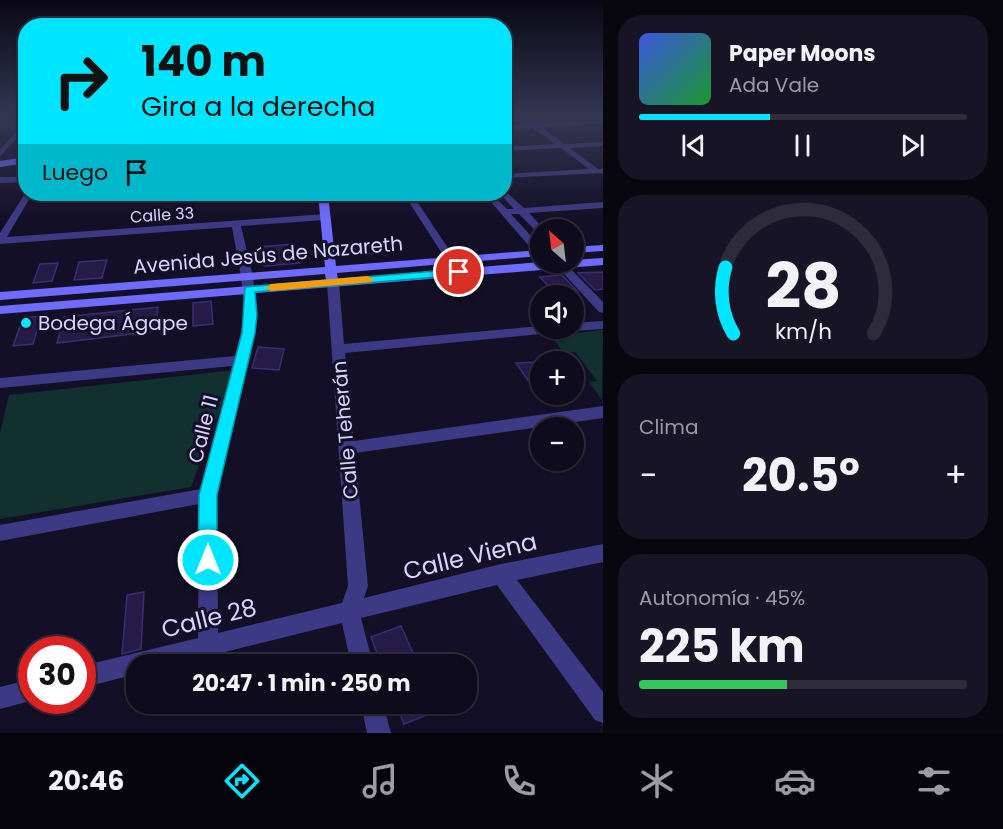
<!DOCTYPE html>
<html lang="es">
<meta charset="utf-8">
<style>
:root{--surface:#0e0b1c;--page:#171425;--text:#f1f3f6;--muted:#9b9ba3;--line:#2e2b3b;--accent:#00e5ff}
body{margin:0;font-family:Poppins,sans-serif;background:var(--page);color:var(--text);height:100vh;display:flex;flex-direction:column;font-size:22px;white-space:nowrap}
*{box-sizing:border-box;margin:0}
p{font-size:20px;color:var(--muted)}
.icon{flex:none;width:33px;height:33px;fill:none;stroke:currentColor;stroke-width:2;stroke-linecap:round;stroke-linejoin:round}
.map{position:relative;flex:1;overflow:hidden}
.sheet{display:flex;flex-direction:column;gap:15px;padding:15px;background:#08060f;width:400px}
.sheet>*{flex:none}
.guide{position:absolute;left:18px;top:18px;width:494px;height:183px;border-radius:24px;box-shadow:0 2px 4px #0004,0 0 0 2px var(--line);background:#00e5ff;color:#111;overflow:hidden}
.needle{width:39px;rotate:332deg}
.buttons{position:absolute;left:530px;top:219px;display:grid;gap:12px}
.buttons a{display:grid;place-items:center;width:54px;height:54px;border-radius:50%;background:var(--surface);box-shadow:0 2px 4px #0004,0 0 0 2px var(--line);font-size:30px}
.speed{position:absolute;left:18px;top:636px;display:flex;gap:12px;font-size:30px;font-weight:700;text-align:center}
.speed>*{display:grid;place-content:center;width:78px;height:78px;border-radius:50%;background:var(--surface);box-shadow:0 2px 4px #0004,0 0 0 2px var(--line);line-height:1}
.speed .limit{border:9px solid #d22;background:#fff;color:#111}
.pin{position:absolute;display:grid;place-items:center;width:51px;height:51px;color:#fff;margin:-26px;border:3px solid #fff;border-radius:50%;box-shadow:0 2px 6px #0007}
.me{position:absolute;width:66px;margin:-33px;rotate:0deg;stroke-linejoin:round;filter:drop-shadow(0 0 4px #0008)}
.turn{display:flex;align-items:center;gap:21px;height:126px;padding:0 24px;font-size:27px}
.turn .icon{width:78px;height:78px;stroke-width:2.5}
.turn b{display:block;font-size:42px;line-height:51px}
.then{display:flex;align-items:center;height:57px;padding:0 24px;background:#0003;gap:12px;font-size:22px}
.big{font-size:45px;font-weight:700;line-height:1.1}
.sheet .card{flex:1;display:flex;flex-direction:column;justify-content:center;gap:9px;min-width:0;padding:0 21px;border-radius:24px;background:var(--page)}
.sheet .dial{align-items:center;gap:0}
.dial svg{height:156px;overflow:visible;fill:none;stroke:var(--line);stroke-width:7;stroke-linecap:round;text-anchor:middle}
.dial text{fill:var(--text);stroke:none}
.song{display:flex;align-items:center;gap:18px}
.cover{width:72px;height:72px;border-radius:9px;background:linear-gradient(135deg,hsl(230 70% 55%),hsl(130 70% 35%))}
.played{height:6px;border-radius:3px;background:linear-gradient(90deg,var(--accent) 40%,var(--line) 40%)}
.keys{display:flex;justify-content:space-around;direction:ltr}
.heat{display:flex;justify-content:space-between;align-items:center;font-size:33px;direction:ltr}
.charge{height:9px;border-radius:4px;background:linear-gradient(90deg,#34c759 45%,var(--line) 0)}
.trip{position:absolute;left:126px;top:654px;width:351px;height:60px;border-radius:24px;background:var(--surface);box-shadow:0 2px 4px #0004,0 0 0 2px var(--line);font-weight:700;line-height:60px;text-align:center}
.menu{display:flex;height:96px;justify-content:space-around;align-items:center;background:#06040b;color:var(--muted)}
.menu .icon{width:42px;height:42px}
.menu .active{color:var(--accent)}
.menu b{font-size:27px;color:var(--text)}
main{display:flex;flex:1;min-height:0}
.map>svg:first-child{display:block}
.green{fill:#12302f}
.building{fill:#241b47;stroke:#3b2d73;stroke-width:1.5}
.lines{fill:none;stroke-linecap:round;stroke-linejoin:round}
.street{fill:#3d3a85;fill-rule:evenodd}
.secondary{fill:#6f6bff;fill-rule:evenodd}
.route{fill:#00e5ff;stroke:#0095a6;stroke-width:1.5}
.slow{fill:#f59e0b}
.poi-dot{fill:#00e5ff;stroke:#130f26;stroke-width:2}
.labels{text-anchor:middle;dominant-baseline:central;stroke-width:6;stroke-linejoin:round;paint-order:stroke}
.far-street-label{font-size:16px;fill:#d9d4ff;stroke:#130f26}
.street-label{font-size:20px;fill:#d9d4ff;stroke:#130f26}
.poi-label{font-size:20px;fill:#d9d4ff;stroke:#130f26;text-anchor:start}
.near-street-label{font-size:24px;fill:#d9d4ff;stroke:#130f26}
</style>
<main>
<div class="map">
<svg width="603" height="733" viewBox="0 0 603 733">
<rect width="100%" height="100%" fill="#130f26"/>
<path class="green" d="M602 330H603L602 400 589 382 597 381 575 352 564 353 551 336Z
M235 370 191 487 0 519V433L9 395Z"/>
<path class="building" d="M294 244 299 263 265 266 261 264 258 247Z
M107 260 102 278 74 280 79 262Z
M58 263 52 281 33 283 40 264Z
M603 272V289L595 290 578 273Z
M561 275H562L578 292 556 294 540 277Z
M211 301 213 324 193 326V303Z
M158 307 156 331 57 343 64 317Z
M41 316 33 344 13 346 23 318Z
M258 347 284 349 279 370 252 368Z
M540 362V381L529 382 516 363Z
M144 592 141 649 122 654 127 595Z
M401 626 418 664H381L371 637Z
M396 704H454L404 724Z"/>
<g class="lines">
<path class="street" d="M603 120V124L542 127 564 144 603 142V146L570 148 598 169H603V173L504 178V174L589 169 561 148 504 151V147L555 144 533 128 504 129V125Z
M26 122V129L0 156V149Z
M0 177H26V182L0 183Z
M504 190 524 208 603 202V208L529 213 545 230H540V233L537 232 519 214H511L540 246V255L536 254 484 194H492L507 209H514L500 194H504Z
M26 192 32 194 7 237 325 214 330 217 325 220 241 226 253 277 257 315 249 360 217 495 218 633 342 603 348 586 327 283 329 281H337L339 283 344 344 540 326V328H567L561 332 345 353 354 441 603 406V418L355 453 368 586 364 598 501 564 603 544V562L517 580 603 692V723L595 720 497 585 361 618 373 664H351L342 623 176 664H136V674L82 688V666L198 638 199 504 0 541V525L201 489 232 366 0 388V378L235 356 245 315 241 277 232 227 0 244V233Z
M404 194H412L464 272 463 274H455Z
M553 262H564L603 302V313L599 312Z
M603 321V329L573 331 568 328H573V323Z
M32 679V700H34L0 709V687Z
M361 704H383L391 733H367Z"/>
<path class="secondary" d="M26 157V163L0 167V161Z
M318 194H328L336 266 540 250V256L337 273 338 279 540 262H573V260L603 258V265L0 314V306L326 280 325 274 0 300V292L325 267Z
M603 245V251L573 253V247Z"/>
</g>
<linearGradient id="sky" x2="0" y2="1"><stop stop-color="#0a0815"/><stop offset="0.53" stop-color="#333752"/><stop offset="1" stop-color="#333752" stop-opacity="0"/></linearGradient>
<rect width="603" height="220" fill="url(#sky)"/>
<path class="route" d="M459 269 463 270V275L255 292 257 315 255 333 217 495V560L215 566 208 569 201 566 198 560 199 495 242 333 245 287Z"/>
<path class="slow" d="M368 276 374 280 372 282 271 291 266 288 271 284Z"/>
<circle class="poi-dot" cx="26" cy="323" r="6"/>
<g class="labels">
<g class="far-street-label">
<text transform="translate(162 215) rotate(-4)">Calle 33</text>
</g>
<g class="street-label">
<text transform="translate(268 255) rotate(-5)">Avenida Jesús de Nazareth</text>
<text transform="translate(203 429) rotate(-76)">Calle 11</text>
<text transform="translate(345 430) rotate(-95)">Calle Teherán</text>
</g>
<g class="poi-label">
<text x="38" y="323">Bodega Ágape</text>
</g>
<g class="near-street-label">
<text transform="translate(470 556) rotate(-13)">Calle Viena</text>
<text transform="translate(209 618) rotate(-14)">Calle 28</text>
</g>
</g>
</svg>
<div class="buttons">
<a><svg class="needle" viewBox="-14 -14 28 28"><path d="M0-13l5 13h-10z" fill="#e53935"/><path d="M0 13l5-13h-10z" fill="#9b9ba3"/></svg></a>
<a><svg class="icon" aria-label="sound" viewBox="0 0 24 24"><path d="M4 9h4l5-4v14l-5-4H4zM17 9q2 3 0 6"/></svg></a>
<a>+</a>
<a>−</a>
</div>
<div class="speed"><div class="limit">30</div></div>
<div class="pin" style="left:459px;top:272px;background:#d93025"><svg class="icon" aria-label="arrive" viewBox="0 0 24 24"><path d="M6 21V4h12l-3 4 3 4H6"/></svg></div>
<svg class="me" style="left:208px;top:560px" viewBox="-20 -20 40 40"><circle r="17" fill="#00e5ff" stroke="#fff" stroke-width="3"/><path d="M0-11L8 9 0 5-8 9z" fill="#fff"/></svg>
<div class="trip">20:47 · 1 min · 250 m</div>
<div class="guide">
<div class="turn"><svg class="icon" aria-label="right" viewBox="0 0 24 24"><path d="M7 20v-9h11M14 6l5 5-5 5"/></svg><div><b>140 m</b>Gira a la derecha</div></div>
<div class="then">Luego<svg class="icon" aria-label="arrive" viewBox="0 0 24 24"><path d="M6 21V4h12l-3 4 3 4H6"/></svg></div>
</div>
</div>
<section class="sheet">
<div class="card">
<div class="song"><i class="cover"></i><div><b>Paper Moons</b><p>Ada Vale</p></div></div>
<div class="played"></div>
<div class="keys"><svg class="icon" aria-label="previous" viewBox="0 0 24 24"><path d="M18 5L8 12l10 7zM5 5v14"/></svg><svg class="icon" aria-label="pause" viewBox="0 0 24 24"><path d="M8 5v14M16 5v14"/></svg><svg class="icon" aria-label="next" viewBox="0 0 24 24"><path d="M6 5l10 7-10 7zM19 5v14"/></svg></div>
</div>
<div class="card dial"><svg viewBox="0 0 100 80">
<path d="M14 69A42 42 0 1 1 86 69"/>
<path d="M14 69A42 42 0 0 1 10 35" stroke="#00e5ff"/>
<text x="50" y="56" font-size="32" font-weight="700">28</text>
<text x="50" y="72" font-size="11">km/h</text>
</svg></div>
<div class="card"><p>Clima</p>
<div class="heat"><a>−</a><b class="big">20.5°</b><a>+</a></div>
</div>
<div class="card"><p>Autonomía · 45%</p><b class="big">225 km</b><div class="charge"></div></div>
</section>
</main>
<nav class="menu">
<b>20:46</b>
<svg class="icon active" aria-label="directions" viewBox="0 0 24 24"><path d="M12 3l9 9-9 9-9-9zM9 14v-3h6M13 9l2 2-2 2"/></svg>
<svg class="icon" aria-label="music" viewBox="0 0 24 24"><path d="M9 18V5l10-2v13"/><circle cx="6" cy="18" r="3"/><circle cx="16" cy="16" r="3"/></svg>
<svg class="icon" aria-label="phone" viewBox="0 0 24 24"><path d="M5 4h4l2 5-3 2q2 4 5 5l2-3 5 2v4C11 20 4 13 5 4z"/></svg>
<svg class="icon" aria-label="climate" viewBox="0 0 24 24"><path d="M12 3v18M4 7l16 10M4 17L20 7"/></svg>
<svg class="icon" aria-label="car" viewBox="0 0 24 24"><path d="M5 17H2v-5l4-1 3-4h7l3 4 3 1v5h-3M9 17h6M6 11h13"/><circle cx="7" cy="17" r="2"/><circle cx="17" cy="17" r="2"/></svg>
<svg class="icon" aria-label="filters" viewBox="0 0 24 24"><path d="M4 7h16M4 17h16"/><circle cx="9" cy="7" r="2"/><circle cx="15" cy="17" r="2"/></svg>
</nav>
